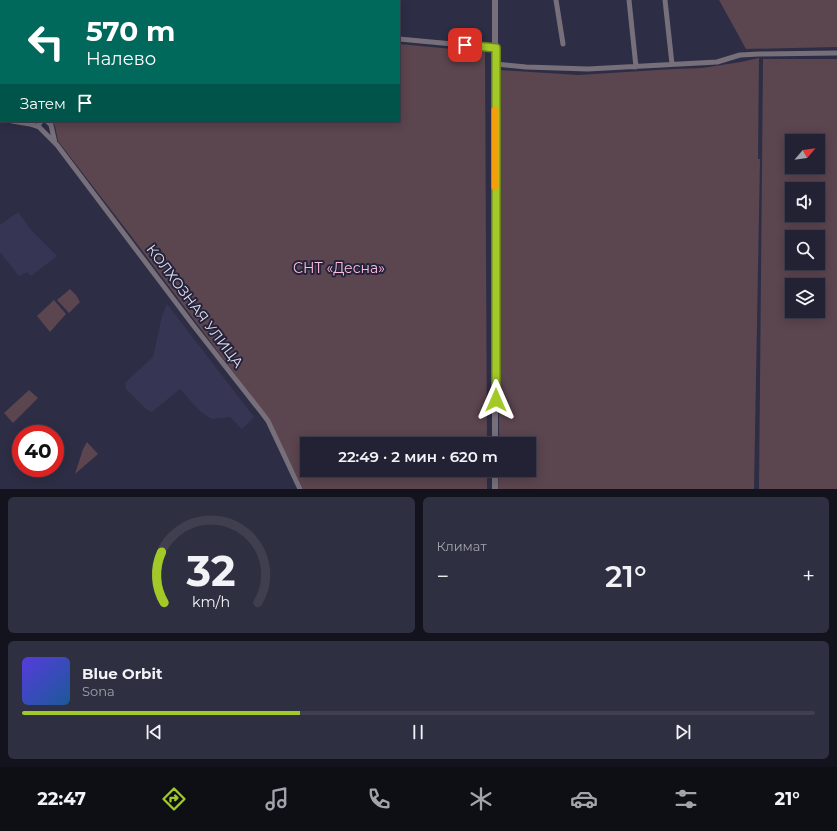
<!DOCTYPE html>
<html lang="ru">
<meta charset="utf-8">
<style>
:root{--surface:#222234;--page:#2e2f40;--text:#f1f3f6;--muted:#a2a4ac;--line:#3f3f4f;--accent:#a2c928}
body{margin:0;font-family:Montserrat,sans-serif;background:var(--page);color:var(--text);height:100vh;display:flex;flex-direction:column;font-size:15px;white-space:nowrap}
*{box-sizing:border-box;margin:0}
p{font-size:13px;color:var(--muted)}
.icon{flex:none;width:22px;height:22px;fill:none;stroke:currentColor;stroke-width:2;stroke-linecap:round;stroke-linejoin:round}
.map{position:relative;height:489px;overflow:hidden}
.details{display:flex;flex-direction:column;gap:8px;padding:8px;background:#13131d;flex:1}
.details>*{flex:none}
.hud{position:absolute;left:0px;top:0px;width:400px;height:122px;box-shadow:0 2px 10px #0003,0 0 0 1px var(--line);background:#00695c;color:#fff;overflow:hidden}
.needle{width:26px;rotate:61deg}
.fabs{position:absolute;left:785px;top:134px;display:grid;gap:8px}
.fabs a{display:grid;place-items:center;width:40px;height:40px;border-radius:0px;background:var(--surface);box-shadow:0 2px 10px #0003,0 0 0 1px var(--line);font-size:20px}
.speed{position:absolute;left:12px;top:425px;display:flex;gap:8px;font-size:20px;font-weight:700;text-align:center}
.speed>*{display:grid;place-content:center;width:52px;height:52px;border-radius:50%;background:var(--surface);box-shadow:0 2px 10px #0003,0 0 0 1px var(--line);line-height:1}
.speed .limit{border:6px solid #d22;background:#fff;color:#111}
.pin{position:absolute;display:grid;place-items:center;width:34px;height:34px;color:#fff;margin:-17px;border-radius:8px;box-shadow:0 2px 6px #0006}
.me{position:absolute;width:44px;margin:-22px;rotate:0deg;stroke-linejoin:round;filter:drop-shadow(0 0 3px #0008)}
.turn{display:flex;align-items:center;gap:14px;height:84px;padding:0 20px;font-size:18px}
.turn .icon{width:52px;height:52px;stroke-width:2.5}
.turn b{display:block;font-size:28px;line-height:34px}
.then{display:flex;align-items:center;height:38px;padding:0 20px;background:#0003;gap:8px;font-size:15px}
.big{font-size:30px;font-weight:600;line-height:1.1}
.details .card{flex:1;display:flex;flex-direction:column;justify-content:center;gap:6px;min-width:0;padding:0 14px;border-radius:6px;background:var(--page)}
.details .dial{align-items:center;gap:0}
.dial svg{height:104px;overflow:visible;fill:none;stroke:var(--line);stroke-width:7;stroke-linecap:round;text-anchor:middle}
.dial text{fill:var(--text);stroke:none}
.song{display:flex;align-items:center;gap:12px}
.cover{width:48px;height:48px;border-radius:6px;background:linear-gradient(135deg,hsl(250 70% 55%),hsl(210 70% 35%))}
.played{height:4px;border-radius:2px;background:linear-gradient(90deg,var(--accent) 35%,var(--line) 35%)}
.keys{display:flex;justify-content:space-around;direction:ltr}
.heat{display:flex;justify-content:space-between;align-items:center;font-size:22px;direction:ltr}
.details .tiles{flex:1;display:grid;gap:8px;grid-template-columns:1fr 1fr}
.card:last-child{grid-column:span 2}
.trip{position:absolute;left:300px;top:437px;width:236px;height:40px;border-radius:0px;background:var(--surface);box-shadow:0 2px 10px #0003,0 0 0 1px var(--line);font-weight:600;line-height:40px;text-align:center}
.tabs{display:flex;height:64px;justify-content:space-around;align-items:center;background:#0e0e15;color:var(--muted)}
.tabs .icon{width:28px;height:28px}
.tabs .selected{color:var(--accent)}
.tabs b{font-size:18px;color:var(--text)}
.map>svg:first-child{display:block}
.built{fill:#363554}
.green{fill:#5b454f;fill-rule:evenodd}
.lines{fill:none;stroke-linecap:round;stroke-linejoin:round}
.minor{stroke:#776f7a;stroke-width:5}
.tertiary{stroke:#776f7a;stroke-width:6}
.route-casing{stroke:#69831a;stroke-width:10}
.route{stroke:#a2c928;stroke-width:7}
.slow{stroke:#f59e0b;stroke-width:7}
.labels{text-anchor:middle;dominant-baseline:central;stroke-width:4;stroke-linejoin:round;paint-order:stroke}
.park-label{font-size:14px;fill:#ffbedd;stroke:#24233b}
.street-label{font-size:14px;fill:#e0e0f0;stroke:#24233b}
</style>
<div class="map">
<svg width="837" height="489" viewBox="0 0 837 489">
<rect width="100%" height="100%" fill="#2d2d45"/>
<path class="built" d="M18 212 31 230 57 256 31 276 27 272 19 276 0 252V225Z
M167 304 254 417 242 429 230 417 212 419 200 411 180 389 152 412 146 409 126 389 125 383 153 357 162 316Z"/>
<path class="green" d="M36 0H205V1H36Z
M719 0H837V47L746 49Z
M399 44 485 52 487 444H307V470H487V489H303L270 421 128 232 58 141 55 126 52 121H399Z
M759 58 758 159H760L754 489H498L499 470H529V444H499L500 70 578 75 674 69 702 68 741 62Z
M763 59H837V489H759ZM792 141H818V167H792ZM792 189H818V215H792ZM792 237H818V263H792ZM792 285H818V311H792Z
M70 289 76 295 80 302 69 313 57 300Z
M54 300 66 314 50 332 37 316Z
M29 390 38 398 13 423 4 413Z
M87 442 98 454 75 474 83 449Z"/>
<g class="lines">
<path class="minor" d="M250 0V1
M294 0V1
M387 0V1
M556 0 563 44
M629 0 636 67
M665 0 672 64
M399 39 496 48
M496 64 526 67 588 69 717 62 740 55 759 54 837 53
M0 119 1 120
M12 121 30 124 39 127
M42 121 39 123V127L57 145 193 325 262 413 268 421 300 489
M47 121 51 125 55 143"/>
<path class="tertiary" d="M495 0V444
M495 489V470"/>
</g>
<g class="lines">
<defs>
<path id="route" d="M465 45 496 48V400"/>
</defs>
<use href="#route" class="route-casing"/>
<use href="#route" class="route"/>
<path class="slow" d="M495 187V110"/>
</g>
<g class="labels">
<g class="park-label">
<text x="339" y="268">СНТ «Десна»</text>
</g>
<g class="street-label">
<text transform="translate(195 306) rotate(53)">КОЛХОЗНАЯ УЛИЦА</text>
</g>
</g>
</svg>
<div class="fabs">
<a><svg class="needle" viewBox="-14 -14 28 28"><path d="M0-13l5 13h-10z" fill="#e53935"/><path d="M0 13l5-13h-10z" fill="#a2a4ac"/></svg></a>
<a><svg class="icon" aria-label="sound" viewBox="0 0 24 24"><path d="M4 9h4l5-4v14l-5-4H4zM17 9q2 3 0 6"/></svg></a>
<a><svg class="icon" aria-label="search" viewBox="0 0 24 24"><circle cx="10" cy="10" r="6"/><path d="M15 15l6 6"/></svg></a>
<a><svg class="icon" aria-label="layers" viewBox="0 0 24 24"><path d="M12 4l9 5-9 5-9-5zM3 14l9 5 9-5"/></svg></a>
</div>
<div class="speed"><div class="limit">40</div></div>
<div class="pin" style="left:465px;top:45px;background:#d93025"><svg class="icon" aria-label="arrive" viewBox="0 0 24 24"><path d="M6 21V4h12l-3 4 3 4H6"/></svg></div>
<svg class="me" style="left:496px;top:400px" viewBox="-20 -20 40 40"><path d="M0-17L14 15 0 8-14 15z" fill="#a2c928" stroke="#fff" stroke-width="4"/></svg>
<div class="trip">22:49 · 2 мин · 620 m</div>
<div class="hud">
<div class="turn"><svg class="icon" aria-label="left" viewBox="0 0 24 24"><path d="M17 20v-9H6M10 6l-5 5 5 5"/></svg><div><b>570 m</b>Налево</div></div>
<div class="then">Затем<svg class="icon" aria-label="arrive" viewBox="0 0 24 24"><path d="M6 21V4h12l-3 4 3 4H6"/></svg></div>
</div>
</div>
<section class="details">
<div class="tiles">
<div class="card dial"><svg viewBox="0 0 100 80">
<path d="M14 69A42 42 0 1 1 86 69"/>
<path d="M14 69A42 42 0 0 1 12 30" stroke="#a2c928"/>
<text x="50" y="56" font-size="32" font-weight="700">32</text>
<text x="50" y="72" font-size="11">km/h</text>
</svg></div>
<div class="card"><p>Климат</p>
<div class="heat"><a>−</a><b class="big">21°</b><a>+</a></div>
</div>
<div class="card">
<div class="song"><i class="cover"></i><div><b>Blue Orbit</b><p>Sona</p></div></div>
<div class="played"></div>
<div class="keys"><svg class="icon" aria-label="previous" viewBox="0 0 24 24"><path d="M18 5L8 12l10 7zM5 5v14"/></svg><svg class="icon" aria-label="pause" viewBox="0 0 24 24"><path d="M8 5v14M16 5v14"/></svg><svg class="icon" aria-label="next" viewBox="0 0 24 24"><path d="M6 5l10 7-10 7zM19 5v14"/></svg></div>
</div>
</div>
</section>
<nav class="tabs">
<b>22:47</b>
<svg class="icon selected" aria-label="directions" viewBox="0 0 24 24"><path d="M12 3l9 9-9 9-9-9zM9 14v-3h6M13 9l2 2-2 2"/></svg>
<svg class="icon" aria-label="music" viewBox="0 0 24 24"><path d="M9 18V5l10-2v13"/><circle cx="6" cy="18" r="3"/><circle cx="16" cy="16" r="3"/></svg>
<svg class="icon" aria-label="phone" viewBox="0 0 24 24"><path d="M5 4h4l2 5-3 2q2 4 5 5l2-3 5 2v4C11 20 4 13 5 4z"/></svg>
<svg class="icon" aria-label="climate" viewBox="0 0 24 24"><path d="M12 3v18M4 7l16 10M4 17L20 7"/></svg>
<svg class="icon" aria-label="car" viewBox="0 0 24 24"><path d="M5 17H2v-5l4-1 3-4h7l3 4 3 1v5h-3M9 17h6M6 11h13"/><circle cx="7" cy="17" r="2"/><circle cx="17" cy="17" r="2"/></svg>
<svg class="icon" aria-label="filters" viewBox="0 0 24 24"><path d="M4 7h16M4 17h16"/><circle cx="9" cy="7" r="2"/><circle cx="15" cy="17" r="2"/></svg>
<b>21°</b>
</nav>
